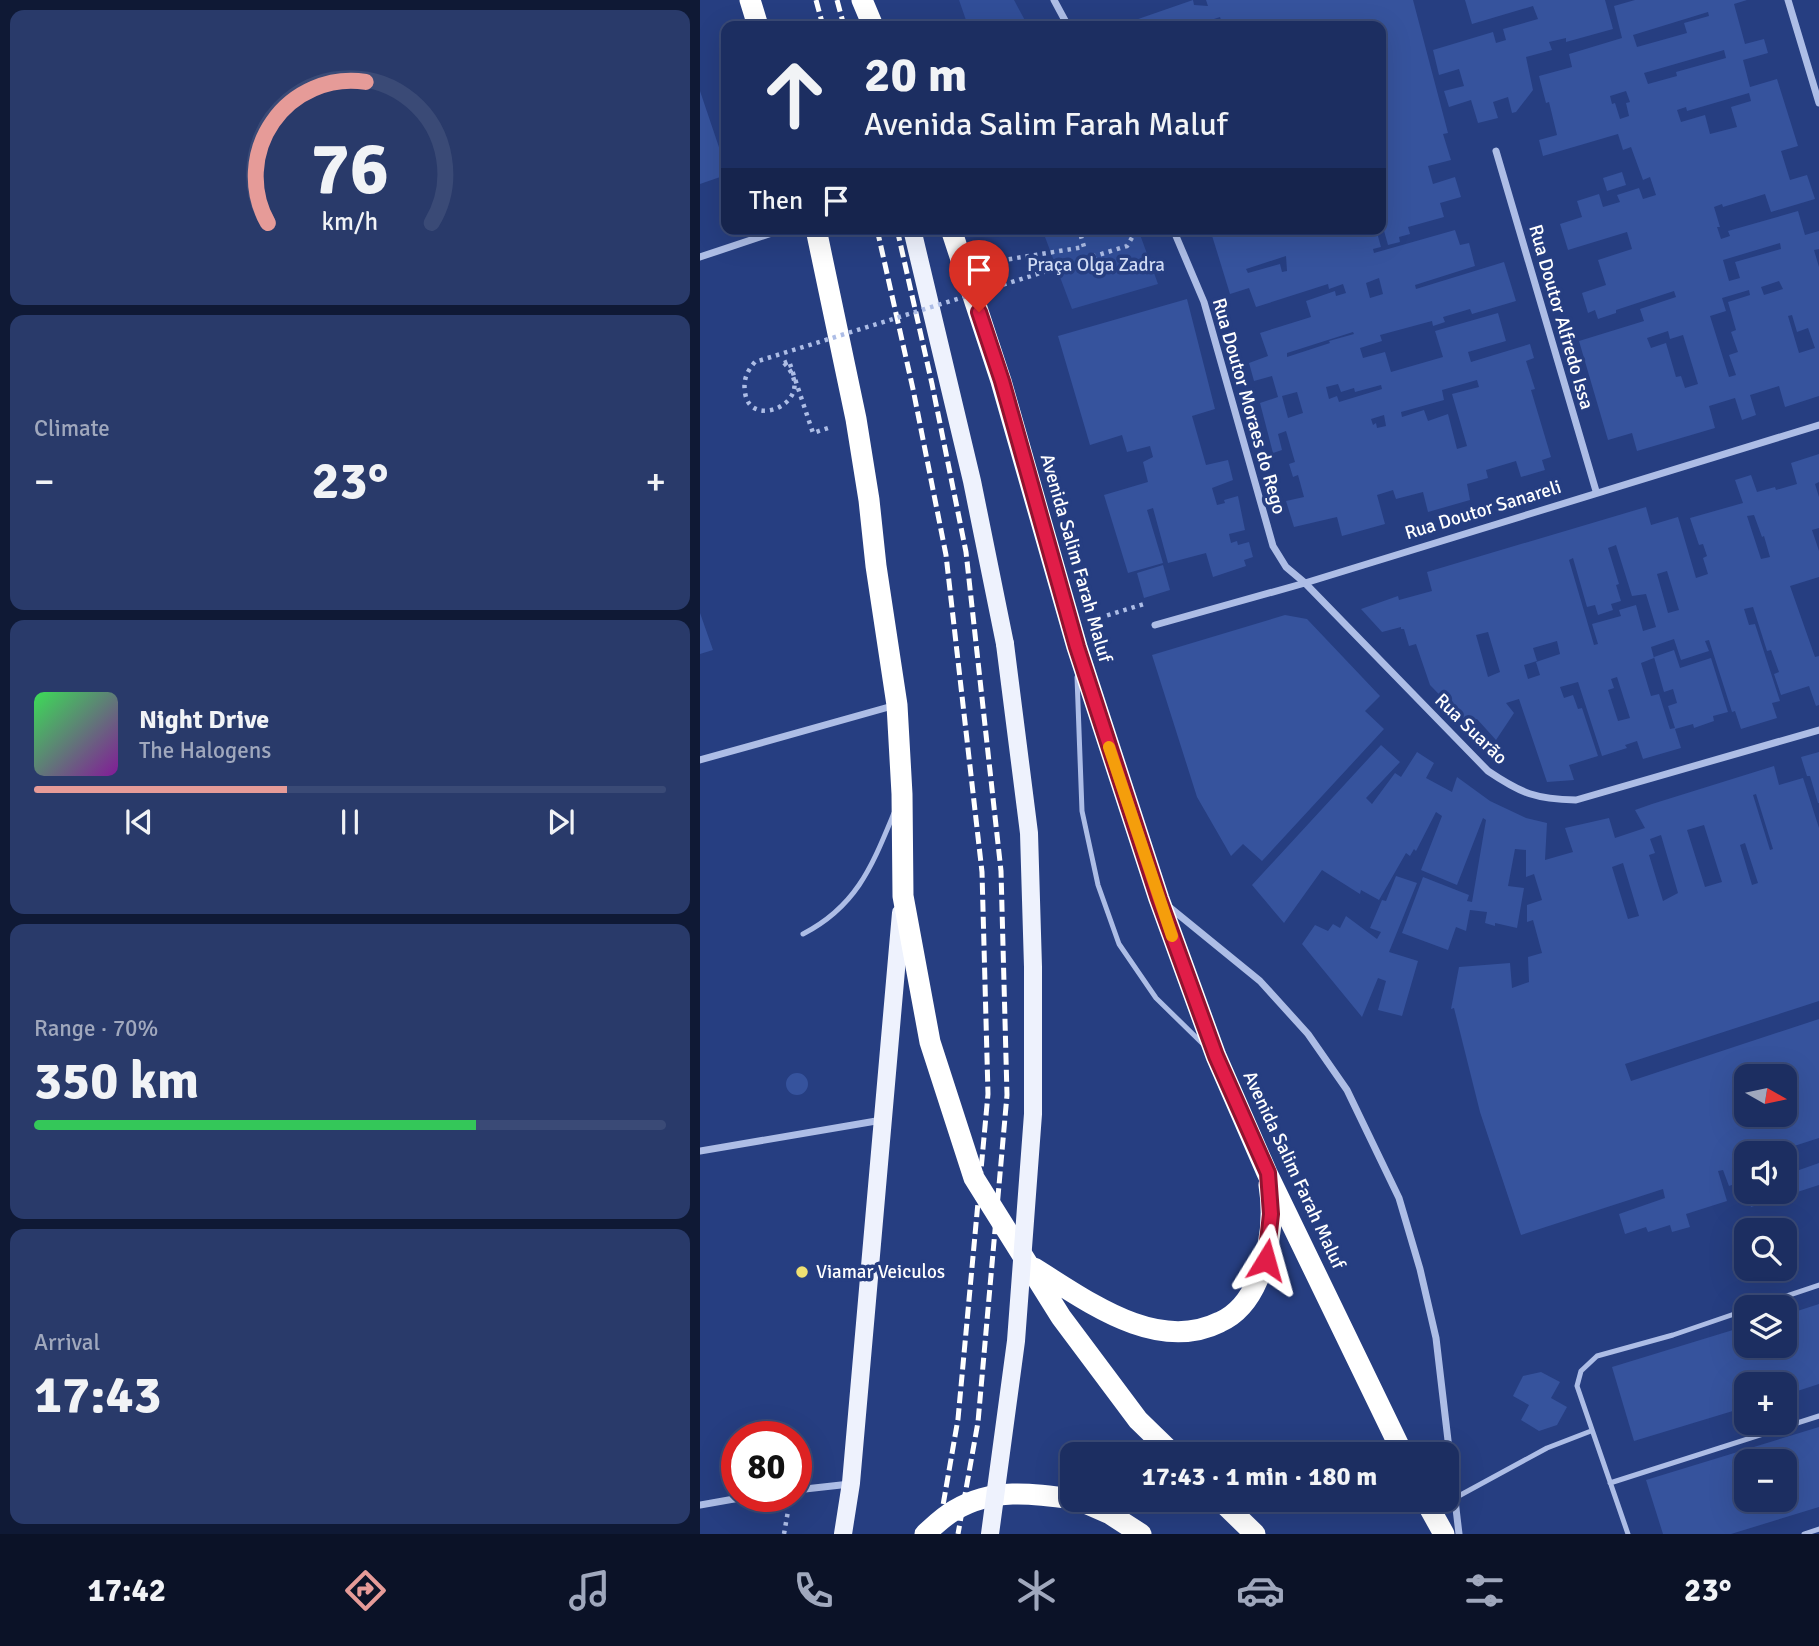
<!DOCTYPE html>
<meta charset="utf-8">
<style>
:root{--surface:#1c2e61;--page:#293a6a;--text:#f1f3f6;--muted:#a0a8bd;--line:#3a4a76;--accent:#e69b98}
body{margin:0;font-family:Signika,sans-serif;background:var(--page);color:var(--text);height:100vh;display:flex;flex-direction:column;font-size:26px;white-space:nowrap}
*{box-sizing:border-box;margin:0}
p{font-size:23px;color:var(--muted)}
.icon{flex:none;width:38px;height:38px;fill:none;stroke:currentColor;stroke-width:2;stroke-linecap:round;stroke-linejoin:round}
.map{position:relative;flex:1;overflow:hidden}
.details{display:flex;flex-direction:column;gap:10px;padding:10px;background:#0f1935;width:700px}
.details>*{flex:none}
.guide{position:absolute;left:21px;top:21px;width:665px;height:214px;border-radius:14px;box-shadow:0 7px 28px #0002,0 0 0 2px var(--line);background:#1c2e61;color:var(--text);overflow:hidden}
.needle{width:46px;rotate:99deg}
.controls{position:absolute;left:1034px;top:1064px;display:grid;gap:14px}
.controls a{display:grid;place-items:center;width:63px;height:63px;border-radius:14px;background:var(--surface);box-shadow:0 7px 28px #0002,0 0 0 2px var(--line);font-size:35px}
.speed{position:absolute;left:21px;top:1421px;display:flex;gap:14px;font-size:35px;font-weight:700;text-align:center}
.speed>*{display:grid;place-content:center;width:91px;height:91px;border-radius:50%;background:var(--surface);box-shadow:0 7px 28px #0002,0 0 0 2px var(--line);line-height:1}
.speed .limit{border:10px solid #d22;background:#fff;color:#111}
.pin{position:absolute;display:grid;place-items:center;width:60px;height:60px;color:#fff;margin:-72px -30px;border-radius:50% 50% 50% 0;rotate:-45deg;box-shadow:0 0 7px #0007}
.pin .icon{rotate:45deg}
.me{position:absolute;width:77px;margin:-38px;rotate:8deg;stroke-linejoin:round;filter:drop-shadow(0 0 5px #0008)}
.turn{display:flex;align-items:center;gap:24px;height:147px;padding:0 28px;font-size:32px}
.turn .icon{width:91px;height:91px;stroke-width:2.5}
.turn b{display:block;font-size:49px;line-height:60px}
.then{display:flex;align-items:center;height:66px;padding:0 28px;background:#0003;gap:14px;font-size:26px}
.big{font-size:52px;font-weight:700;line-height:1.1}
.details .widget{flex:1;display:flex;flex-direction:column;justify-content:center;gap:10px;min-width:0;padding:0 24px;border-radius:14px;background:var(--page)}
.details .dial{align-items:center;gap:0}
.dial svg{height:182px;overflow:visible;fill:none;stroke:var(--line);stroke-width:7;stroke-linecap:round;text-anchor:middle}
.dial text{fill:var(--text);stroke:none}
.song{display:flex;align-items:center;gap:21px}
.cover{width:84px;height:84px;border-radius:10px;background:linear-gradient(135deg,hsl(130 70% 55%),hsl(290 70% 35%))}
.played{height:7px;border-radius:4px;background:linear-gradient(90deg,var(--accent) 40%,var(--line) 40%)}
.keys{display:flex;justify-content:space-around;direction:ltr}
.heat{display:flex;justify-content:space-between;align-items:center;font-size:38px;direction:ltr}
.charge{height:10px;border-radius:5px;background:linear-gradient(90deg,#34c759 70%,var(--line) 0)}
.trip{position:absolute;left:360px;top:1442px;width:399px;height:70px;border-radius:14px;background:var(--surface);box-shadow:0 7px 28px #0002,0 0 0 2px var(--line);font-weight:700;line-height:70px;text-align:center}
.dock{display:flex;height:112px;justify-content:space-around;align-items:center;background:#0b1227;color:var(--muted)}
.dock .icon{width:49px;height:49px}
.dock .current{color:var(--accent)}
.dock b{font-size:32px;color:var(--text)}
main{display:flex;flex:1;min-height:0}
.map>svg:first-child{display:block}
.green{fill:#314e98}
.building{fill:#36539d;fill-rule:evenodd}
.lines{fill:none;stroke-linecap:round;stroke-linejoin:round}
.path{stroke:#adbde6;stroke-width:4.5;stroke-dasharray:3.5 5;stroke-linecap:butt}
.lane{stroke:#adbde6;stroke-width:5}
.street{stroke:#adbde6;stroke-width:7}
.primary{stroke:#eef2fd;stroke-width:18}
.highway{stroke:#fff;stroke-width:21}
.rail{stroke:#fff;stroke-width:5;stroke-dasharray:12 5;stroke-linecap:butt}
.path-bridge{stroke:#adbde6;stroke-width:4.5;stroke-dasharray:3.5 5;stroke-linecap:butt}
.primary-bridge{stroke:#eef2fd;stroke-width:18}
.route-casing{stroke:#92132f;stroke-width:18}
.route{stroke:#e11d48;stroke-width:12}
.slow{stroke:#f59e0b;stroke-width:12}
.poi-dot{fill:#efe072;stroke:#263e81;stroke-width:2.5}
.labels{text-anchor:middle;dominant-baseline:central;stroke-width:7;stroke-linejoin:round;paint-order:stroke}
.park-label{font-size:19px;fill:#d0dbf5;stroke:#263e81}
.street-label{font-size:19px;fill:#fff;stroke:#263e81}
.poi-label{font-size:19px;fill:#fff;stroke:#263e81;text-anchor:start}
</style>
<main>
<section class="details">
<div class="widget dial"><svg viewBox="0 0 100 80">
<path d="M14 69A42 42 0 1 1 86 69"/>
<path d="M14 69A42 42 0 0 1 57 7" stroke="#e69b98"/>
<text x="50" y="56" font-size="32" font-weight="700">76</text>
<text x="50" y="72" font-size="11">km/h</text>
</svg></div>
<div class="widget"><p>Climate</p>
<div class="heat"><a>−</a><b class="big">23°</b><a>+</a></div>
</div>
<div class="widget">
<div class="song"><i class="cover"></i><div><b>Night Drive</b><p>The Halogens</p></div></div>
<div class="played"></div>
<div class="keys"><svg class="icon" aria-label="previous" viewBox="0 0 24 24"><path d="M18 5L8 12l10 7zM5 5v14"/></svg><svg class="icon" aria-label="pause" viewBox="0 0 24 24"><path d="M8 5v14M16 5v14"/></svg><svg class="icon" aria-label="next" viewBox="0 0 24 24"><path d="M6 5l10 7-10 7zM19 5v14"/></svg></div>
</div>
<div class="widget"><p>Range · 70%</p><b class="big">350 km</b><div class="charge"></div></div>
<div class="widget"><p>Arrival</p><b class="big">17:43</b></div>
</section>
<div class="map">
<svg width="1119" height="1534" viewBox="0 0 1119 1534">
<rect width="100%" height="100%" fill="#263e81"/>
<path class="green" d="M259 0H314L328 26H268Z
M342 229H438L458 284 372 309Z"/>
<path class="building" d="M493 0 494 5 508 6 506 0H713L748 133 743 134 751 160 728 166 733 184 755 177 761 197 740 203 744 217 708 227 710 234 699 237 700 242 688 245 681 220V26H523L520 17 493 26H418Z
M765 0H905L913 29 866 42V38L849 42 852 50 826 57 833 90 816 112 812 113 808 97 793 102 798 118 778 123 771 100 749 107 744 91 764 86 759 69 739 75 733 50 793 32 796 43 806 40 803 29 838 19 833 6 772 24Z
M935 0H1047L1034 4 1045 44 1064 39 1068 53 1043 60 1050 87 1077 79 1098 146 1081 151 1090 180 1107 175 1115 199 1071 212 1065 194 1023 207 1022 204 1014 207 1020 227H1017L1021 239 1030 236 1028 231 1098 211 1105 235 1119 231V249L1114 250 1119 267V396L1085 407 1079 386 1050 395 1056 415 1042 420 1035 398 1009 406 1015 428 937 451 932 433 908 440 879 341 944 321 940 309 976 297 974 291 916 310V313L898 319 895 310 888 313 882 293 906 285 898 260 932 249 927 232 868 250 860 224 882 217 877 201 899 194 903 207 920 202 917 195 939 188 943 199 956 195 950 177 943 180 931 147 923 150 918 134 843 156 839 140 857 135 849 102 846 103 839 76 872 67 869 54 922 38 914 6ZM1008 12 1009 16 984 23 987 33 937 47 933 35ZM1024 50 1026 58 976 72 977 76 948 84 944 73ZM926 91 930 102 926 103 929 116 920 119 915 103 912 104 910 96ZM1049 93 1051 101 1031 107 1037 127 1010 134 1005 115 981 122 977 110 986 107 987 111ZM1080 243 1081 249 1035 262 1040 278 1029 281 1023 260ZM1079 281 1083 289 1064 295 1061 287ZM1049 290 1050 295 1028 302 1036 330 1031 332 1038 352 1029 355 1036 375 1029 377 1010 316 1026 311 1022 298ZM1092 315 1097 332 1108 328 1115 348 1099 353 1088 316ZM968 331 970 339 983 335 998 384 985 388 981 376 976 377 966 343 951 348 947 338Z
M0 91 26 168V175L0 184Z
M922 172 926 185 907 191 903 178Z
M510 229H676L681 247 673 249 674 253 755 230 760 245 769 243 775 266 715 285 716 289 804 262 816 301 772 314 770 309 743 317 745 322 733 326 732 321 680 335 682 341 660 348 663 358 685 352 691 372 743 357 735 331 798 313 806 341 768 352 771 362 830 344 834 358 826 361 835 389 831 390 851 457 842 460 845 470 821 477 816 461 786 470 788 478 767 484 770 500 728 512 723 492 696 499 693 490 677 495 685 524 642 536 637 517 594 527 586 501 604 497 598 475 593 477 589 464 595 462 586 431 578 434 582 450 573 453 560 403 578 397 572 376 554 381 549 363 568 356 560 333 611 317 606 301 635 291 636 296 646 293 643 284 629 289 628 284 556 307 549 288 530 294ZM586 256 587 271 582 272 580 264 548 273 546 269ZM679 278 683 294 670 298 666 283ZM653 332 654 334 629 341 630 343 587 357V353ZM777 380 779 387 752 394 767 446 757 449 748 414 728 421 724 410 702 417 701 412 744 400 742 390ZM638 384 641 392 654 388 655 392 681 385 682 389 639 402 637 396 629 399 626 387ZM597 392 603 413 588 418 582 396ZM684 415 686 426 677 428 676 423 673 425 671 419Z
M487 299 515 409 492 416 506 465 528 460 533 480 512 488 517 505 525 503 524 500 538 496 545 530 529 534 531 543 537 541 538 545 549 542 553 557 544 560 546 566 513 577 506 553 468 563 453 508 447 510 463 563 428 573 404 495 448 482 443 462 453 457 450 446 427 452 422 435 390 445 358 336Z
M1119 454V482L1115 484 1119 497V528L1112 530 1119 551V577L1090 586 1115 657 1119 656V705L1116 706 1109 686 1081 695 1074 674 1079 672 1071 650 1067 651 1053 607 1044 609 1049 625 1055 624 1080 701 1072 703 1077 718 1041 729 1035 711 1032 712 1009 640 1005 641 1009 651 981 660 974 639 951 647 954 658 941 663 951 696 959 694 970 729 975 728 968 706 977 703 973 689 964 692 954 657 974 650 980 668 1011 658 1028 712 1013 716 1014 721 994 728 993 724 975 729 981 748 943 759 937 741 925 745 927 748 902 756 878 682 860 687 864 698 873 695 878 709 882 708 898 756 869 765 874 780 847 782 819 699 806 703 814 713 796 740 777 719 766 722 730 685 716 644 709 646 704 629H701V627L682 632 661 609 698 596 699 600 732 591 727 572 946 507 951 525 978 517 996 578 1008 574 1003 558 1007 556 1003 544 999 545 990 518 1043 503 1035 480 1051 475 1057 492 1075 487 1076 490 1097 484 1091 463ZM1054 515 1062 537 1064 536 1070 557 1061 559 1047 516ZM916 545 932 596 946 594 956 627 943 631 936 605 919 610 921 616 892 624 898 644 894 645 869 560 873 558 887 607 895 605 898 615 913 610 911 604 921 601 916 585 919 584 908 548ZM967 571 979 610 968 613 957 574ZM788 632 800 672 788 677 776 635ZM857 641 860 654 836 662 840 675 828 679 824 665 837 661 833 648ZM917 677 930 718 918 721 908 690 914 688 911 679Z
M463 565 470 590 444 598 437 573Z
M0 613 13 650 0 654Z
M585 615 607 619 680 696 665 711 684 729 562 861 543 844 531 856 497 797 452 655Z
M681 745 700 762 666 798 672 804 695 773 701 777 717 752 734 763 726 778 752 792 757 777 790 801 826 818 847 823 845 860 873 852 865 828 909 818 915 838 945 828 935 810 952 804 1074 766 1079 785 1103 778 1119 828V1001L925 1064 931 1081 1119 1019V1138L1091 1147 1095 1161 1085 1164V1153H1046V1180L1029 1186 1023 1170 1018 1171 1027 1201 986 1214 990 1227 972 1232 970 1225 948 1232 946 1227 925 1234 919 1214 965 1198 963 1189 821 1235 780 1112 754 1008 751 1009 759 967 810 963 812 988 829 982 828 957 842 953 833 920 827 922V905L842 900 834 874 826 877V850L815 849 808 886 824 888 817 928 795 923V926L785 923 787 912 770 910 766 931 756 927 748 950 702 933 723 877 769 895 767 901 772 902 786 820 783 818 757 885 721 870 742 816 736 812 716 851 714 849 710 856 706 853 679 900 661 890 660 894 622 870 584 923 552 885ZM1056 794 1073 849 1070 850 1053 795ZM1004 825 1022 882 1005 887 987 830ZM961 835 978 893 963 901 949 855 955 853 950 839ZM1045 843 1058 883 1052 885 1040 845ZM923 863 939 916 928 919 912 867ZM1046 1076H1085V1115H1046Z
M1119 752V803H1118L1110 776H1107L1101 757Z
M696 876 717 883 689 952 718 961 702 1016 678 1010 686 981 678 978 662 1017 602 944 615 925 628 931 633 924 640 928 646 916 677 939 681 932 670 928 682 900 686 901Z
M86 1084a11 11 0 1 1 22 0a11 11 0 1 1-22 0Z
M1119 1163V1185L1051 1207 1046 1192H1085V1175Z
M1119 1304V1384L1085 1395V1384H1046V1407L934 1441 912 1367 1046 1326V1346H1085V1315Z
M841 1372 860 1382 851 1398 867 1407 857 1425 839 1431 821 1420 829 1405 813 1396 823 1376Z
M1119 1427V1507L1031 1534H963L946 1480ZM1046 1461H1085V1500H1046Z"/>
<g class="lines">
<path class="path" d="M292 262 384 247 379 229
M84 363 89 361 113 433 128 428
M399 618 444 604
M84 1534 88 1511"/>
<path class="lane" d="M377 677 382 811 398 885 419 944 456 998 503 1044
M103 934C157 906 172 866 194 813
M1054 1307 1119 1285
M910 1483 1119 1416
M755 1498 847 1448 891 1431
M928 1534 877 1386 881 1371 897 1356 973 1335 1046 1310
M1104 1534 1119 1529"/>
<path class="street" d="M354 0 368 26
M1088 0 1119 103
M796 151 896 491
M473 229 504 302 573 546 586 567 605 583 788 771C822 794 836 799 876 800L1119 730
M0 257 84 229
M455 625 605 583 1119 425
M0 760 196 705
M468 906 560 981 608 1034 647 1090 699 1198 720 1269 736 1338 759 1534
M0 1151 182 1120
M96 1490 150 1484
M0 1505 51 1496"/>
<path class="primary" d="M212 229 272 481 305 644
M143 1534 151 1483 201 913"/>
<path class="highway" d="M50 0 58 26
M162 0 173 26
M116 229 156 419 169 500 176 566 197 705 202 794 203 896 230 1042 274 1178 361 1317 438 1420 473 1454
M251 229 301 381 377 647 459 899 516 1056 567 1173 703 1454
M334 1268C386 1300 456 1354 520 1322 538 1314 550 1298 558 1279 570 1249 574 1217 569 1185
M378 1500 410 1514 441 1534
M520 1500 555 1534
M725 1500 744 1534
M225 1534C234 1526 244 1516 255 1510 292 1488 332 1493 373 1499"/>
<path class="rail" d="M116 0 123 26
M137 0 144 26
M177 229 213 389 246 555 282 872 288 1094 258 1419 238 1534
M197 229 232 384 266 552 301 871 307 1095 278 1422 258 1534"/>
<path class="path-bridge" d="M84 363C121 401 49 432 45 392 43 380 47 371 55 362L427 246 433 236V229"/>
<path class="primary-bridge" d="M290 1534 316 1341 333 1114V967L329 833 305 644"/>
</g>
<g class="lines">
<defs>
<path id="route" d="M279 312 302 381 377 647 459 899 516 1056 568 1173 571 1214 566 1260"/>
</defs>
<use href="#route" class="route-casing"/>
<use href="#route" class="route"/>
<path class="slow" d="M409 747 472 936"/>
</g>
<circle class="poi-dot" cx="102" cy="1272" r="7"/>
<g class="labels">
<g class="park-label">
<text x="396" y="265">Praça Olga Zadra</text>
</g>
<g class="street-label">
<text transform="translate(861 317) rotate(74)">Rua Doutor Alfredo Issa</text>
<text transform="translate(549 406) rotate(74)">Rua Doutor Moraes do Rego</text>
<text transform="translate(783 510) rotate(-17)">Rua Doutor Sanareli</text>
<text transform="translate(376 558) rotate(74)">Avenida Salim Farah Maluf</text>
<text transform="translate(771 729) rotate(44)">Rua Suarão</text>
<text transform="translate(594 1170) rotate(65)">Avenida Salim Farah Maluf</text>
</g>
<g class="poi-label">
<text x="116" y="1272">Viamar Veiculos</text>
</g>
</g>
</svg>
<div class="controls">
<a><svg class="needle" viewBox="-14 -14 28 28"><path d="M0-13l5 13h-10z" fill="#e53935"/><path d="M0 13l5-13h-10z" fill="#a0a8bd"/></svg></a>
<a><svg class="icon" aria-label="sound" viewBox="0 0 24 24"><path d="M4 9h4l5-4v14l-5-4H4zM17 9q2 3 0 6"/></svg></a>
<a><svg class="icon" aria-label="search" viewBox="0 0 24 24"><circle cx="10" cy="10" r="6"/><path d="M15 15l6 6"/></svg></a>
<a><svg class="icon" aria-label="layers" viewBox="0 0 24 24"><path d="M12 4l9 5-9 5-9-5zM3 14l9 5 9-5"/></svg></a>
<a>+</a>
<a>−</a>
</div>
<div class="speed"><div class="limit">80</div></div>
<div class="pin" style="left:279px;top:312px;background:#d93025"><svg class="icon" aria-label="arrive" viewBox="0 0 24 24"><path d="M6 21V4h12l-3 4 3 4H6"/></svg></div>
<svg class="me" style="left:566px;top:1260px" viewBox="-20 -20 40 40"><path d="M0-17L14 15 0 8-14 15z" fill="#e11d48" stroke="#fff" stroke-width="4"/></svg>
<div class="trip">17:43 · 1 min · 180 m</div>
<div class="guide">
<div class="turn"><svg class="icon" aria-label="ahead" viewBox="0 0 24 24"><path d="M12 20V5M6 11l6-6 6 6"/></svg><div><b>20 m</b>Avenida Salim Farah Maluf</div></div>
<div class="then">Then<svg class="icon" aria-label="arrive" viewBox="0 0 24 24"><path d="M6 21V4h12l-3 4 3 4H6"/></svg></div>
</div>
</div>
</main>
<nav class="dock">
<b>17:42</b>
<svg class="icon current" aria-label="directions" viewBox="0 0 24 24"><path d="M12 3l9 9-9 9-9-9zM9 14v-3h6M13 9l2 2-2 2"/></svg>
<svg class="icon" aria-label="music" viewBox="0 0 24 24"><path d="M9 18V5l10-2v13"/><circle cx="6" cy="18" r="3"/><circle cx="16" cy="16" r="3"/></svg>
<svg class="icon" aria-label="phone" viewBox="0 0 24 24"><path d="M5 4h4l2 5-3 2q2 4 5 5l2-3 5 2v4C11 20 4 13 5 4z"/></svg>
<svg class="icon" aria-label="climate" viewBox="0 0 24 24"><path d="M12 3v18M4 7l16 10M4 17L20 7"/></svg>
<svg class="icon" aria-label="car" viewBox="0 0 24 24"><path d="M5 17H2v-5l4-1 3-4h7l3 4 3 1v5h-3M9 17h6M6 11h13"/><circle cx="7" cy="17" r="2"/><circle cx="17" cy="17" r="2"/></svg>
<svg class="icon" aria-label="filters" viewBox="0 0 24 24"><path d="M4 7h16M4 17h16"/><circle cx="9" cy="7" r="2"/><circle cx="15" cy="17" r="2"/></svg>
<b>23°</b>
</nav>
